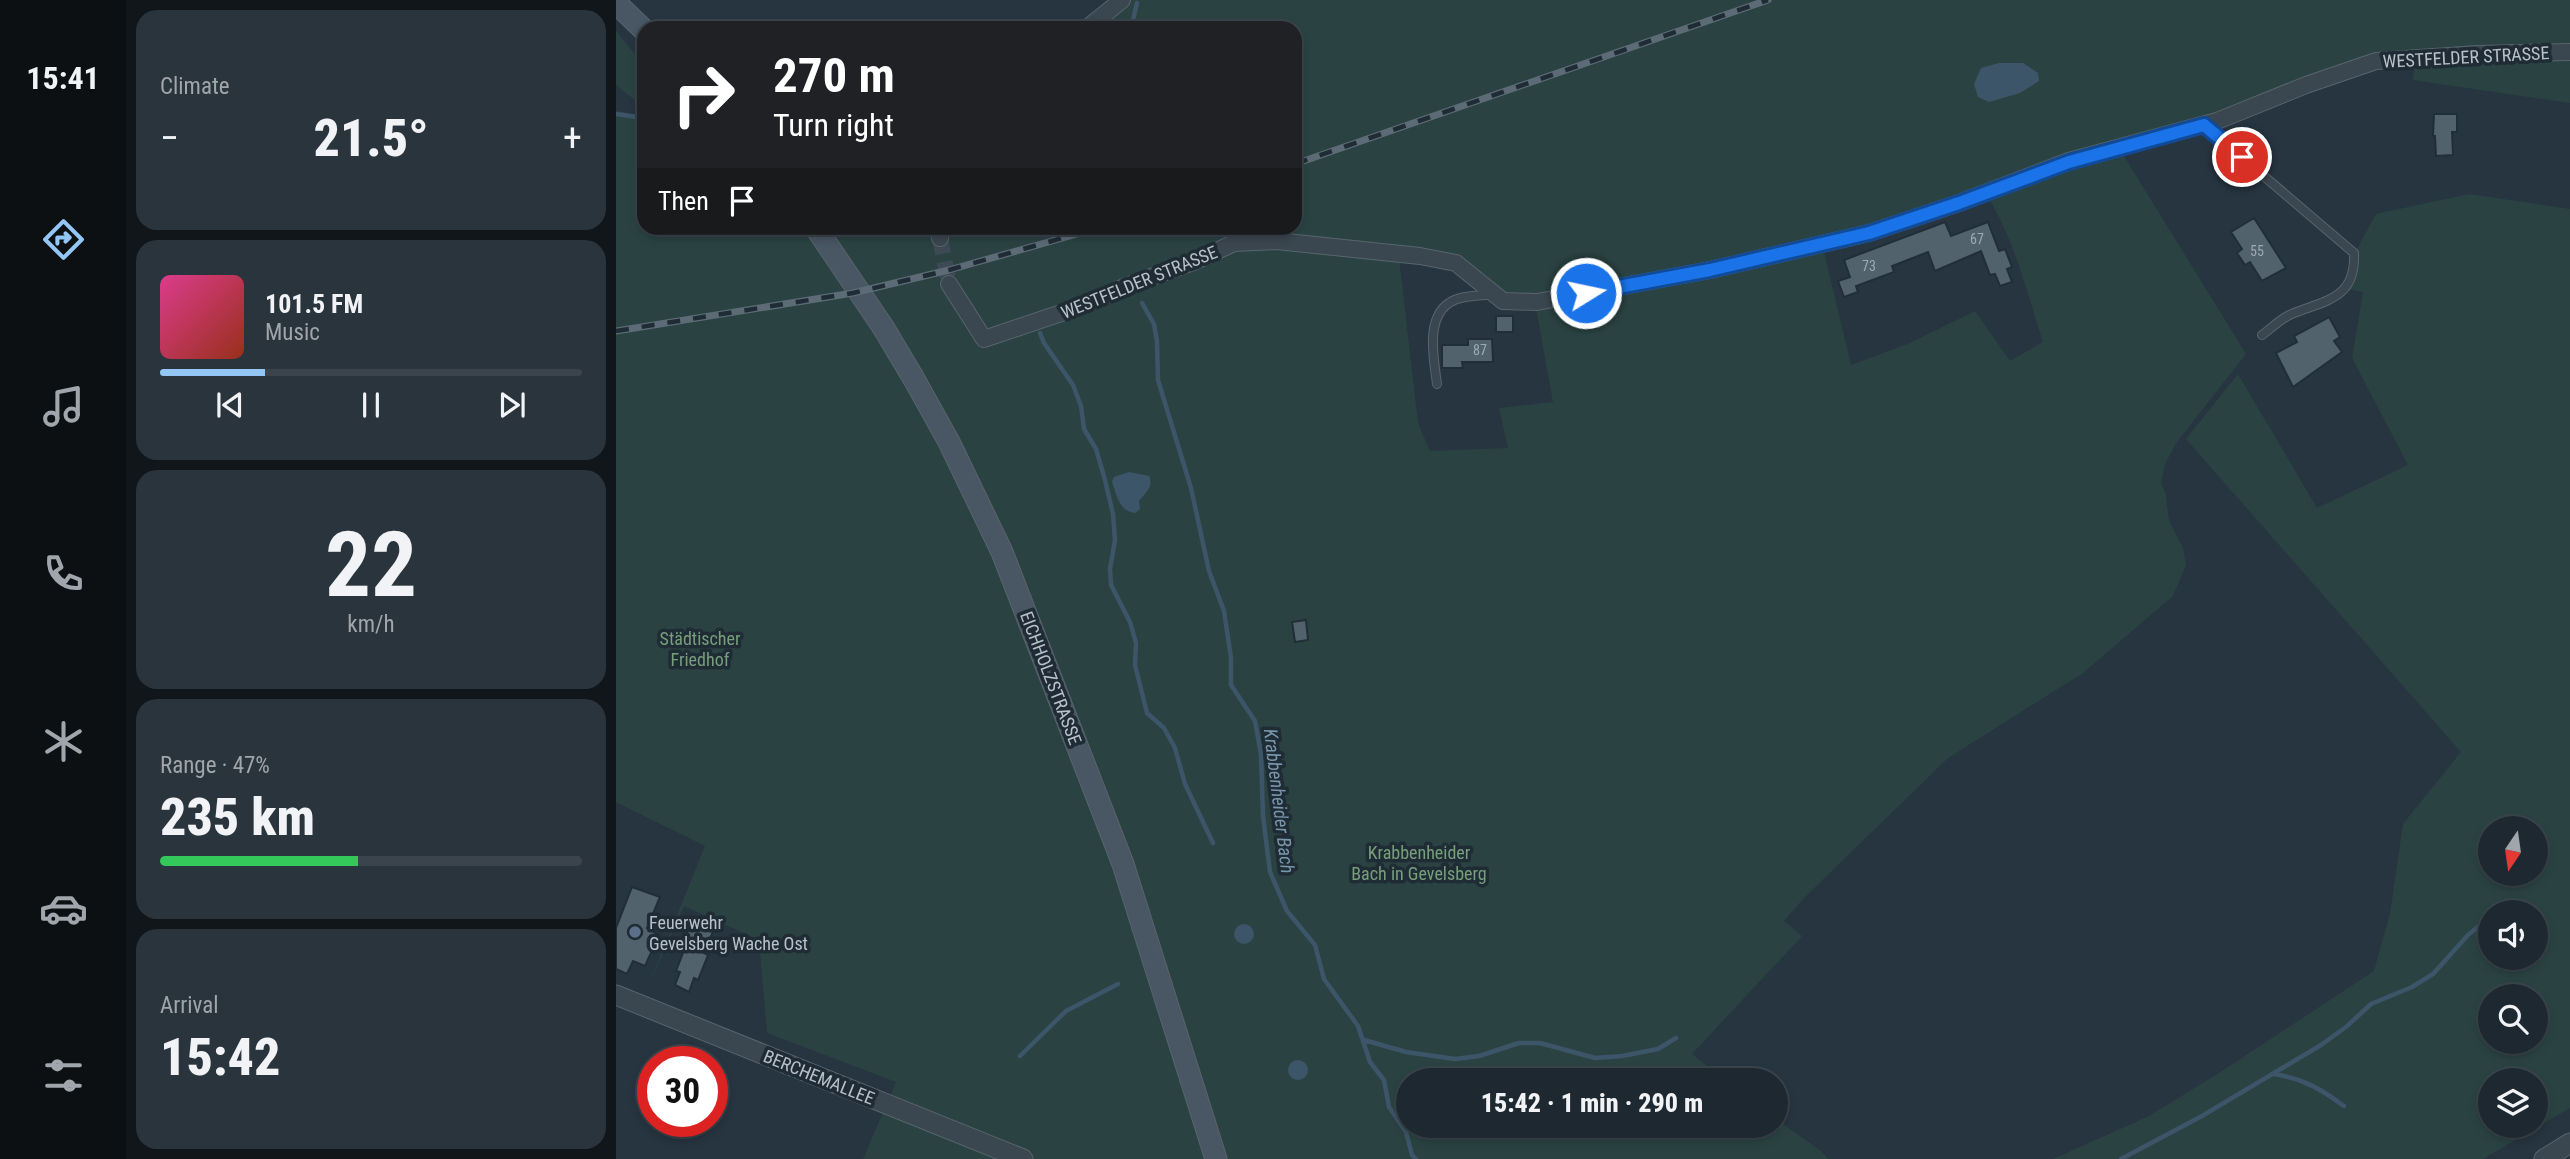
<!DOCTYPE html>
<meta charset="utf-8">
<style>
:root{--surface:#1d2830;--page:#2a343c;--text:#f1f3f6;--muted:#a0a6ab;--line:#3b444c;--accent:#93c6f4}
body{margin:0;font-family:"Roboto Condensed",sans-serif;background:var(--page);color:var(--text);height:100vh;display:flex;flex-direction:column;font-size:26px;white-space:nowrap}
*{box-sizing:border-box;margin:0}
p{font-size:23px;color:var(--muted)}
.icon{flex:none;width:38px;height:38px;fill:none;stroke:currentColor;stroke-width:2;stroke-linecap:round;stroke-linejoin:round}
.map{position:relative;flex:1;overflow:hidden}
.side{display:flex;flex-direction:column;gap:10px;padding:10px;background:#10161a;width:490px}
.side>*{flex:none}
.guide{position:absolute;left:21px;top:21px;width:665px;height:214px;border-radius:21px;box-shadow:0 4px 10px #0003,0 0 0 2px var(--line);background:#202124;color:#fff;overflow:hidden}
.needle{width:46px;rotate:193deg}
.controls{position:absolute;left:1862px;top:816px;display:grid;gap:14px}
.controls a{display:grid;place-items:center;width:70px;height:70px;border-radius:50%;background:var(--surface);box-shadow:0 4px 10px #0003,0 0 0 2px var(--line);font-size:35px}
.speed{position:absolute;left:21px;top:1046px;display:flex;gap:14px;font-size:35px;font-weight:700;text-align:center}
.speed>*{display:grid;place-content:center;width:91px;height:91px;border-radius:50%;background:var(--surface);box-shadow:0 4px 10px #0003,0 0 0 2px var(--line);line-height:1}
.speed .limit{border:10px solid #d22;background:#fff;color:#111}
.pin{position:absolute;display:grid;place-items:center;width:60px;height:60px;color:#fff;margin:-30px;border:4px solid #fff;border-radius:50%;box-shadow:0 2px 7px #0007}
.me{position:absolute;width:77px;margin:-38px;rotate:80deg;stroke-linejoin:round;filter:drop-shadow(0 0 5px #0008)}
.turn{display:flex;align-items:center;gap:24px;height:147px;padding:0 21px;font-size:32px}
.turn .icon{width:91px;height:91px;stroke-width:2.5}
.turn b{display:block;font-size:49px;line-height:60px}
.then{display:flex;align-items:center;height:66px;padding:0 21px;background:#0003;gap:14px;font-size:26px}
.big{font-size:52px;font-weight:800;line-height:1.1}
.side .tile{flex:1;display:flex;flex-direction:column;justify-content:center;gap:10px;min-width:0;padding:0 24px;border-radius:21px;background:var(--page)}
.side .dial{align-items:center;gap:0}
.dial b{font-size:91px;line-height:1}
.song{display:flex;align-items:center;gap:21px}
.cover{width:84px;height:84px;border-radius:10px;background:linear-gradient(135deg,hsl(330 70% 55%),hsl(10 70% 35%))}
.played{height:7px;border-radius:4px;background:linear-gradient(90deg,var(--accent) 25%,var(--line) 25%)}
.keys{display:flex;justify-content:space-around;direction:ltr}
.heat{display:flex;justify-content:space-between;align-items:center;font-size:38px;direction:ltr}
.charge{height:10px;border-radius:5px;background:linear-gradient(90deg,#34c759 47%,var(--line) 0)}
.trip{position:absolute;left:780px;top:1068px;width:392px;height:70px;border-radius:35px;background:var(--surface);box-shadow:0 4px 10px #0003,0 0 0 2px var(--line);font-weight:800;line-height:70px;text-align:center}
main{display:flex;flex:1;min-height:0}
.tab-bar{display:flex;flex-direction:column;width:126px;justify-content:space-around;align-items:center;background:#0c1013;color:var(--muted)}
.tab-bar .icon{width:49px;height:49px}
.tab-bar .selected{color:var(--accent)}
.tab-bar b{font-size:32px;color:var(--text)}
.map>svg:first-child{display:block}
.green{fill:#2a4342;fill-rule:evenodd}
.water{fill:#3d5568}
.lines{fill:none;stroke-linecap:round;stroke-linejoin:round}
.stream{stroke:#3d5568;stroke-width:4.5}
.building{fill:#52626d;stroke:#222e37;stroke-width:2}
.minor-tunnel{stroke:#3d4a55;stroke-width:16;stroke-dasharray:16 8;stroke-linecap:butt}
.service-casing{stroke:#59646d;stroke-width:10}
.minor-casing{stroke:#59646d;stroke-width:18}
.tertiary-casing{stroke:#59646d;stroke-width:21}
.secondary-casing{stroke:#59646d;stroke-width:23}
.service{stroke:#3b4750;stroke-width:8}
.minor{stroke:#3b4750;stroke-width:16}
.tertiary{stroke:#3b4750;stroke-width:19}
.secondary{stroke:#495663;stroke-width:21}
.rail-casing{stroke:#5d6b77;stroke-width:7}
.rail{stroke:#202c35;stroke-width:4.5;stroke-dasharray:13;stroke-linecap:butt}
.route-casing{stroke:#114b97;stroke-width:18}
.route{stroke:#1a73e8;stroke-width:12}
.service-dot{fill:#5c6f8a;stroke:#202c35;stroke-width:2.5}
.labels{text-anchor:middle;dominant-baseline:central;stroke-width:7;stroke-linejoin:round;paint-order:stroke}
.number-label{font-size:14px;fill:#9ea9b3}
.street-label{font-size:18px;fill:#b8c1ca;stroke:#202c35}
.park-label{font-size:18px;fill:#779f7b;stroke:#202c35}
.poi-label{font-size:18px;fill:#b8c1ca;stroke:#202c35;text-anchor:start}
.water-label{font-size:19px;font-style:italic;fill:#7996ac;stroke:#202c35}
</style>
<main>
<nav class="tab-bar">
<b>15:41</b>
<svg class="icon selected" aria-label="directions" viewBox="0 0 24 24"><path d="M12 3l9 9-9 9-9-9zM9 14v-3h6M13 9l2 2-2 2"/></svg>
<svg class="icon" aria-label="music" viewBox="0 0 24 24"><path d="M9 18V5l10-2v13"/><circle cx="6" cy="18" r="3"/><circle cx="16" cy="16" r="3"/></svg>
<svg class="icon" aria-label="phone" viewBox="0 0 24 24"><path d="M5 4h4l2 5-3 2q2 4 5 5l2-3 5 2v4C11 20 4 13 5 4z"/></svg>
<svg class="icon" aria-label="climate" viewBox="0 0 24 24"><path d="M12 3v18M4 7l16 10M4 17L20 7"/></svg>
<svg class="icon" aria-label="car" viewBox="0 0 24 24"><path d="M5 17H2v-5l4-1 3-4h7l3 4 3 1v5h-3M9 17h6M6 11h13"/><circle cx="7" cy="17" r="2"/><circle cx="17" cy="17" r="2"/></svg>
<svg class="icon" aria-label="filters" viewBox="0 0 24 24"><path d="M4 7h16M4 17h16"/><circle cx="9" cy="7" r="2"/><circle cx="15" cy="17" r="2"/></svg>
</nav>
<section class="side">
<div class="tile"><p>Climate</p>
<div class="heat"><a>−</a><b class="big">21.5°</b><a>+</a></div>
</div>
<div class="tile">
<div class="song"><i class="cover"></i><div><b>101.5 FM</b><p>Music</p></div></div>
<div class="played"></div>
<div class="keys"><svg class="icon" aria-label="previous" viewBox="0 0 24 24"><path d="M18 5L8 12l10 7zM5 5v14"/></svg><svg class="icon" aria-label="pause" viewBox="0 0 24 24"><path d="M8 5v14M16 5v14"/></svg><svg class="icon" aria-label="next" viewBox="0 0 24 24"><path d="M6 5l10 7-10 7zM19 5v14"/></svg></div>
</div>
<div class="tile dial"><b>22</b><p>km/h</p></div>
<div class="tile"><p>Range · 47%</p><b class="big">235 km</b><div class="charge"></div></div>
<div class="tile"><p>Arrival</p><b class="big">15:42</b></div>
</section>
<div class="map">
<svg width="1954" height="1159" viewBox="0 0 1954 1159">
<rect width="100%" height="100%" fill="#273540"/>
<path class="green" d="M492 0H1954V103L1797 80 1800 54 1342 199 1185 245 936 296 896 295 886 291 845 263 620 246 783 258 802 423 814 451 892 448 883 408 937 402 920 308 1207 248 1235 365 1294 343 1359 311 1394 361 1427 342C1411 293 1399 240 1371 196L1455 166 1506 153 1630 354 1561 442 1549 464 1545 483 1550 495 1553 521 1567 548 1570 565 1557 596 1467 673 1332 758 1187 899 1168 921 1186 936 1076 1054 1109 1080H793V1125H1160V1119L1205 1151 1212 1159H247L280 1082 151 1033 143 940 68 906 32 987 89 846 0 802V111L16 114 28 112V228H679V28H482Z
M0 31 28 65V100L20 101 0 85Z
M1853 194 1954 209V1108L1867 1159H1437L1533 1116 1603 1073 1758 971 1774 914 1787 824 1845 752 1570 439 1622 374 1701 508 1792 465 1736 358 1747 292 1731 289 1739 253 1760 214ZM1874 828H1920V873H1874ZM1874 912H1920V957H1874ZM1874 996H1920V1041H1874ZM1874 1080H1920V1125H1874Z"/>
<path class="water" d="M1383 63H1407L1422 73 1423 81 1404 93 1373 102 1362 97 1358 84 1365 68Z
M513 472 533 476C538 487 529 493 523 501L524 509 519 513C503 511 501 496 496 482L498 477Z
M618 934a10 10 0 1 1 20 0a10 10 0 1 1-20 0Z
M672 1070a10 10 0 1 1 20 0a10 10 0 1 1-20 0Z"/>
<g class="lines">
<path class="stream" d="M512 28 516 24 521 3
M0 114 21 117
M526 303 538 324 541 341 542 380 575 488 593 571 608 611 615 658V685L639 721 645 754 647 816 654 872 671 911 699 945 708 979 742 1026 754 1062 768 1080 773 1107 790 1132 796 1155 800 1159
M424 333 428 343 457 385 465 406 468 429 480 449 489 480 497 514 499 540 494 569 495 585 514 622 520 643 519 665 531 713 548 728 559 748 569 784 597 843
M748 1040 790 1052 839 1059 863 1056 903 1043H924L979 1058 1006 1056 1042 1049 1060 1038
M404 1056 450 1011 502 984
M1657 1074C1686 1078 1705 1089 1728 1106
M1505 1159 1586 1116 1705 1045 1730 1027 1755 1004 1796 987 1817 974 1852 935 1874 917"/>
</g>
<path class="building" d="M1818 114H1841V132H1836L1837 155 1820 156 1819 136H1817Z
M1638 218 1670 268 1646 281 1634 262 1629 265 1621 253 1626 249 1615 232Z
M1329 222 1335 236 1372 222 1383 251 1389 249 1396 267 1391 269 1396 282 1384 286 1379 274 1374 275 1365 251 1319 271 1312 252 1276 266 1278 272 1240 286 1242 292 1228 297 1222 281 1234 277 1228 260Z
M880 316H897V332H880Z
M1713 317 1724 337 1718 341 1726 352 1677 387 1660 353 1681 342 1678 336Z
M852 339H876L877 362H846L847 368H826V345H852Z
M690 620 692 640 679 642 676 622Z
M16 887 44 897 31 928 43 935 29 966 17 961 11 974 0 969V928Z
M77 918 99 927 88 953 92 955 82 980 78 978 73 992 59 985 64 972 60 971 70 945 67 944Z"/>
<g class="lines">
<path class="minor-tunnel" d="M324 238 333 284"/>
<defs>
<path id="service" d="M1588 125 1738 253C1740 298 1711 300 1678 313 1666 317 1656 328 1646 335
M821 384C818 360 809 319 833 303 844 295 864 296 877 294"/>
<path id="minor" d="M471 28 506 0
M322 228 324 238
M333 284 368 339 457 309 508 287 577 262 618 243 661 241 804 256 840 263 887 301 921 302 1094 270 1253 233 1343 203 1453 161 1601 121 1690 85 1760 61 1862 54 1954 52"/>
<path id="tertiary" d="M0 995 407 1159
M1928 1159 1954 1143"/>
<path id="secondary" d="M0 3 28 30
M200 228 267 327 298 379 333 442 386 552 507 864 600 1159"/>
</defs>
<use href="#service" class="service-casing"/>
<use href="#minor" class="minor-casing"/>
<use href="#tertiary" class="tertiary-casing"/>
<use href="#secondary" class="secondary-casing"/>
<use href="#service" class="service"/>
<use href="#minor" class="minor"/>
<use href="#tertiary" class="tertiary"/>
<use href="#secondary" class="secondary"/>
<defs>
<path id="rail" d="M679 164 1152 0
M0 331 237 293 333 270 482 228"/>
</defs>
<use href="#rail" class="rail-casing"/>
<use href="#rail" class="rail"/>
</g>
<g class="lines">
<defs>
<path id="route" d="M970 293 1094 270 1253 233 1343 203 1453 162 1588 125 1626 157"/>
</defs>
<use href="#route" class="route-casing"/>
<use href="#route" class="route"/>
</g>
<circle class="service-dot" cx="19" cy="932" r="7"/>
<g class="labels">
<g class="number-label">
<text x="1361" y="239">67</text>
<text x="1641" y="251">55</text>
<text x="1253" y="266">73</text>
<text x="864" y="350">87</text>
</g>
<g class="street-label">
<text transform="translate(1850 57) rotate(-3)">WESTFELDER STRASSE</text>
<text transform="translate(523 282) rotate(-22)">WESTFELDER STRASSE</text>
<text transform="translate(435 678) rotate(69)">EICHHOLZSTRASSE</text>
<text transform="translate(203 1077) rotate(22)">BERCHEMALLEE</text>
</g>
<g class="park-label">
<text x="84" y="638">Städtischer<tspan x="84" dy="21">Friedhof</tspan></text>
<text x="803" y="852">Krabbenheider<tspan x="803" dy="21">Bach in Gevelsberg</tspan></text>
</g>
<g class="poi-label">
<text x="33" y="922">Feuerwehr<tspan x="33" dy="21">Gevelsberg Wache Ost</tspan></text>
</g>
<g class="water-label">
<text transform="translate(663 801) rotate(83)">Krabbenheider Bach</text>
</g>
</g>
</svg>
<div class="controls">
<a><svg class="needle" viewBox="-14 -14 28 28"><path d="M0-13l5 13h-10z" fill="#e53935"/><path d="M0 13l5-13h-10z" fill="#a0a6ab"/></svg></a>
<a><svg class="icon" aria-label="sound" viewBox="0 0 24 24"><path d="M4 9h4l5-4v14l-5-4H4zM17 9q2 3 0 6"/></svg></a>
<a><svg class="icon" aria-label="search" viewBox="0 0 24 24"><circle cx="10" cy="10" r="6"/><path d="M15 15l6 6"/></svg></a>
<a><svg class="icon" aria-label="layers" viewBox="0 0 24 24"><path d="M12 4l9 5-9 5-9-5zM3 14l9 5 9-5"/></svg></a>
</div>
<div class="speed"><div class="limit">30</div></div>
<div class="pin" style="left:1626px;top:157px;background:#d93025"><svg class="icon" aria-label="arrive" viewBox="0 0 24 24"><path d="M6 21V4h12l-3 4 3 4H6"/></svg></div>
<svg class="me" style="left:970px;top:293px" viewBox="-20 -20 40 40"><circle r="17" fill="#1a73e8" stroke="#fff" stroke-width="3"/><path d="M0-11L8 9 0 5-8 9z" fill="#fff"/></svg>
<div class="trip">15:42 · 1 min · 290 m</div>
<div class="guide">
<div class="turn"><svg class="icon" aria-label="right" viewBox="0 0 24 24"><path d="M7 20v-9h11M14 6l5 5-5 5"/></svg><div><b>270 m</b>Turn right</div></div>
<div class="then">Then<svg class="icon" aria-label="arrive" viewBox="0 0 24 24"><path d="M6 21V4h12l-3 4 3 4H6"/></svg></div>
</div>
</div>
</main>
